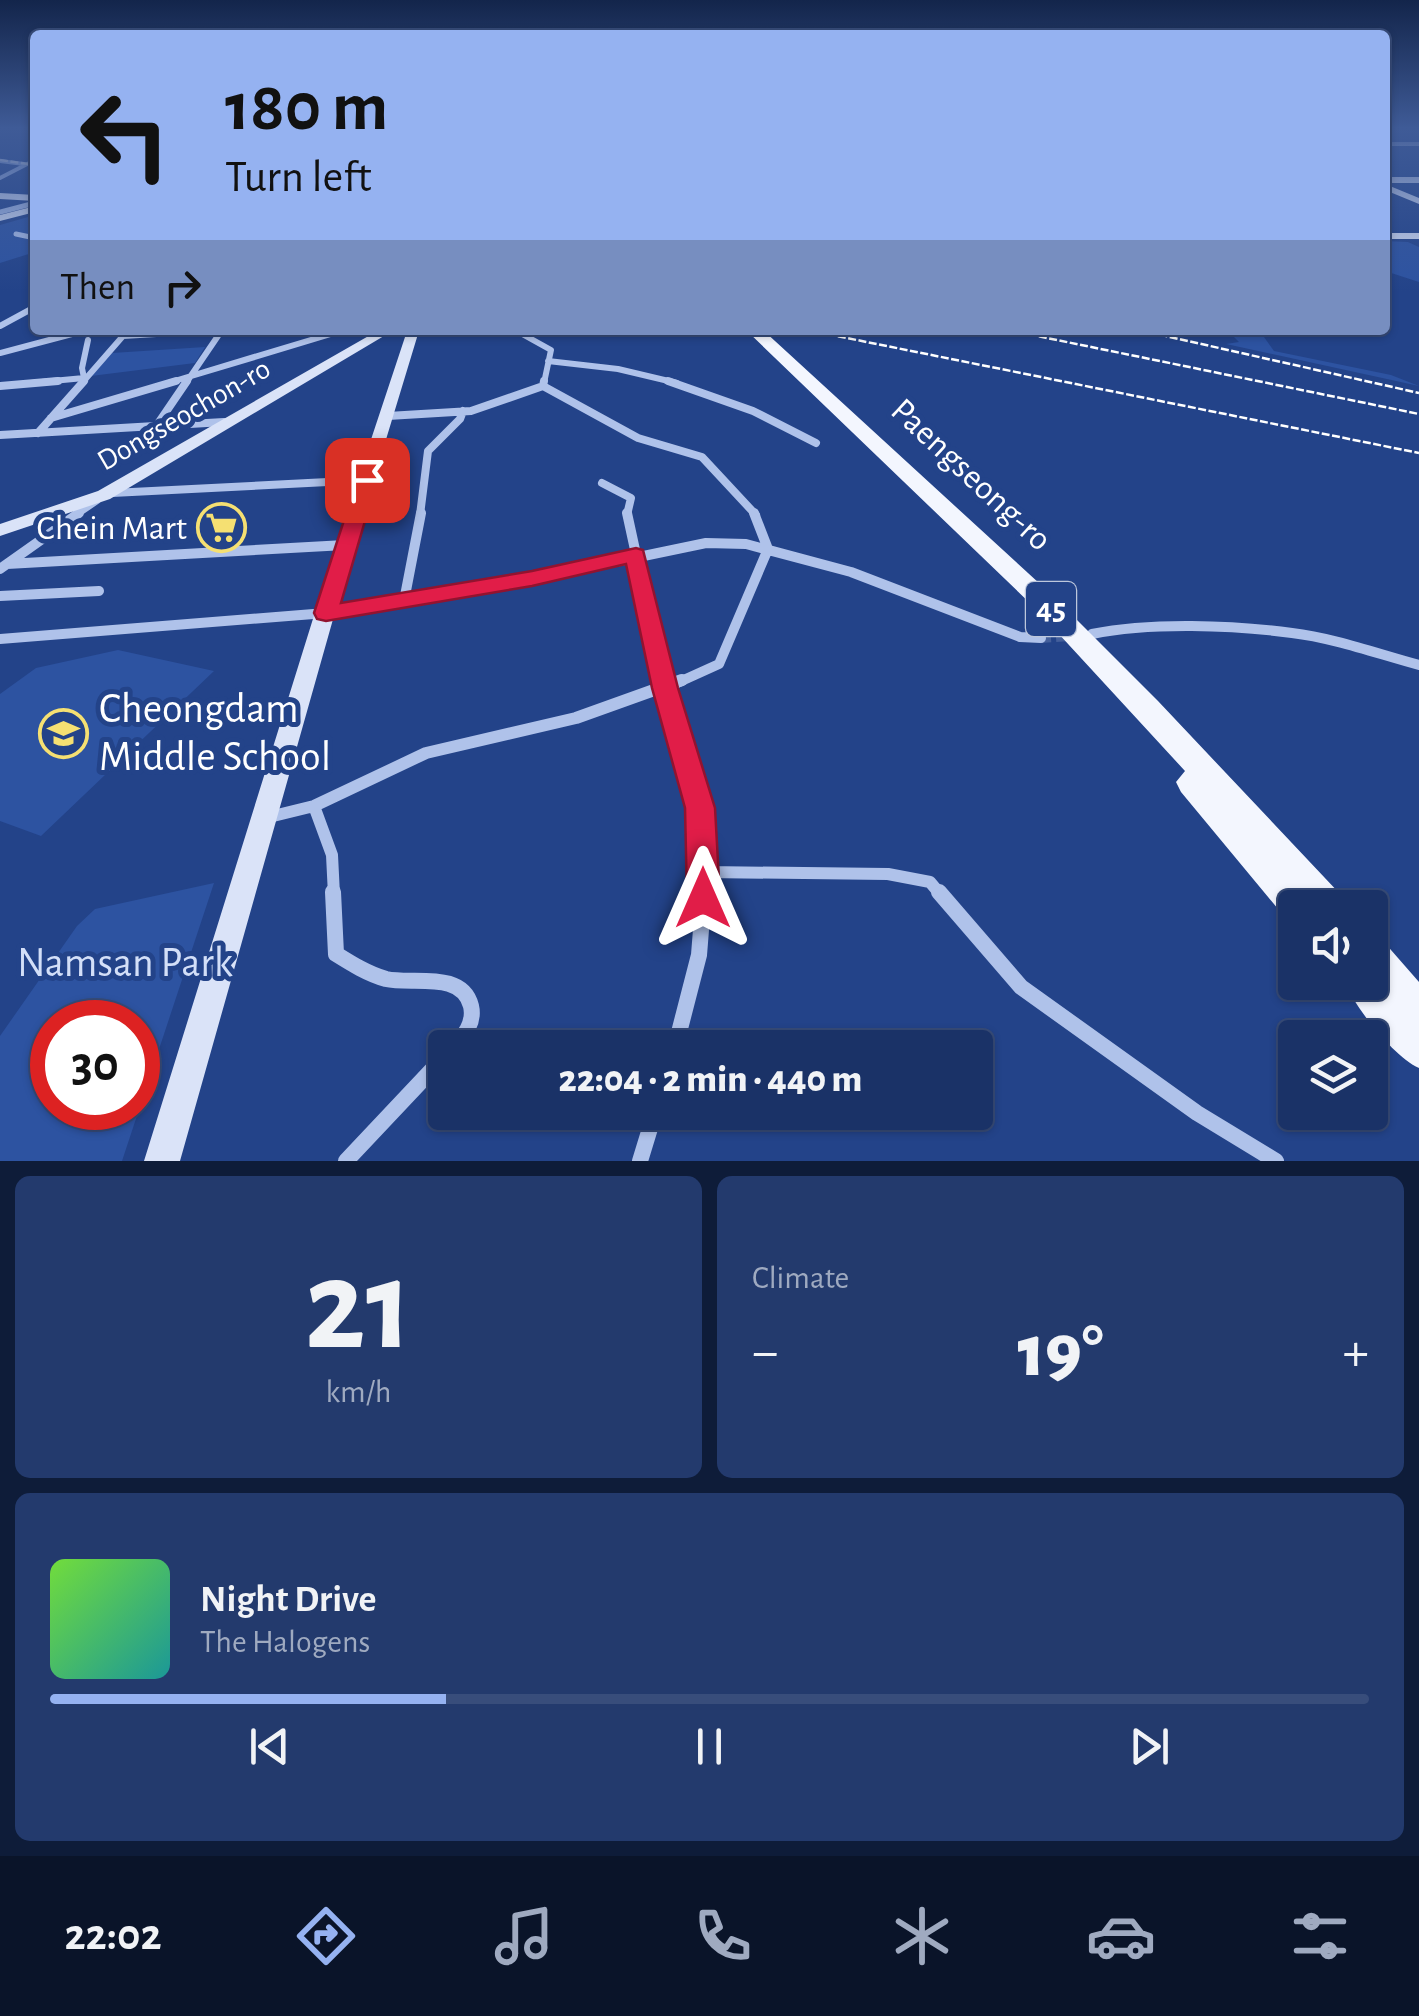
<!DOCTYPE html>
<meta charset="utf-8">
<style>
:root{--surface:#1a3267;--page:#233a6d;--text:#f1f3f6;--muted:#9faac0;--line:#384d7b;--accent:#95b2f1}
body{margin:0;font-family:"Alegreya Sans",sans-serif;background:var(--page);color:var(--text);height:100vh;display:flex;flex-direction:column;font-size:38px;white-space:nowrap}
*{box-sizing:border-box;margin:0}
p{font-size:32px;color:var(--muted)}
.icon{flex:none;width:55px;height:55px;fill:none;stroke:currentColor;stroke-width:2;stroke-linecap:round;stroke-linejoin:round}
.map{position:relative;height:1161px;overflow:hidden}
.drawer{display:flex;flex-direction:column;gap:15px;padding:15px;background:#0e1c39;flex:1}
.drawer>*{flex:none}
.top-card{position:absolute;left:30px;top:30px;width:1360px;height:305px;border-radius:10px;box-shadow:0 2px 8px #0004,0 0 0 2px var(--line);background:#95b2f1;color:#111;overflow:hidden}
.fabs{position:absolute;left:1278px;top:890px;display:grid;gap:20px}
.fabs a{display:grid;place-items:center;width:110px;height:110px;border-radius:10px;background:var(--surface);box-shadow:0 2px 8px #0004,0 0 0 2px var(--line);font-size:50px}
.speed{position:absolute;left:30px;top:1000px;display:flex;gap:20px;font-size:50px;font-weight:700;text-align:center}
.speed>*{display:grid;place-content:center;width:130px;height:130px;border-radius:50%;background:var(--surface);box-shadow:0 2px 8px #0004,0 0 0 2px var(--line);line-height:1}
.speed .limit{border:15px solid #d22;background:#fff;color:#111}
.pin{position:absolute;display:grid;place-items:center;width:85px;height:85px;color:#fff;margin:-42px;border-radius:20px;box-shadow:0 5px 15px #0006}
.me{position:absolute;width:110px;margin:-55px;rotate:0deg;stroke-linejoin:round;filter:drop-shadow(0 0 8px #0008)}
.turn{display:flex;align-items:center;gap:35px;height:210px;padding:0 30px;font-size:45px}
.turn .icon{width:130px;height:130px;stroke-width:2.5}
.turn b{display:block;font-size:70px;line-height:85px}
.then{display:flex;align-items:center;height:95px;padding:0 30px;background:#0003;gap:20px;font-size:38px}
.big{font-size:75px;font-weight:800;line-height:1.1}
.drawer .widget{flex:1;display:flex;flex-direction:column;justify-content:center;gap:15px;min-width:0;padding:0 35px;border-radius:15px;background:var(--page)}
.drawer .dial{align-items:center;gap:0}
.dial b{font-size:130px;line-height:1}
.song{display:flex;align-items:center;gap:30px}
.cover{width:120px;height:120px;border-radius:15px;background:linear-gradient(135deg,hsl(100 70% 55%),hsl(180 70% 35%))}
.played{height:10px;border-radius:5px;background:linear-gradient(90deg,var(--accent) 30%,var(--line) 30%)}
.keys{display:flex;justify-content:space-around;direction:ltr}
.heat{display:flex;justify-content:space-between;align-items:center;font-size:55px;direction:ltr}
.drawer .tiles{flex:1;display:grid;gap:15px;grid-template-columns:1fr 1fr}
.widget:last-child{grid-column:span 2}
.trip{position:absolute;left:428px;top:1030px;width:565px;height:100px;border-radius:10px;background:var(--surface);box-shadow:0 2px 8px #0004,0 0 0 2px var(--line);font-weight:800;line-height:100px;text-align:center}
.menu{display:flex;height:160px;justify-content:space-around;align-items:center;background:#0a1429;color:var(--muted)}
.menu .icon{width:70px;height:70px}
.menu .on{color:var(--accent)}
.menu b{font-size:45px;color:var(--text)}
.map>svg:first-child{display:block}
.green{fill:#2d53a1;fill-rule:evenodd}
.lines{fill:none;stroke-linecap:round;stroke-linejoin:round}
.street-tunnel{stroke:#445f9b;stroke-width:10;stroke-dasharray:10 5;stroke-linecap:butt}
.street-far6{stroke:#afc2ea;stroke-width:4}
.street-far5{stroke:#afc2ea;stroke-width:5}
.street-far4{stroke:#afc2ea;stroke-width:6}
.street-far3{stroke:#afc2ea;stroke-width:8}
.street-far2{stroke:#afc2ea;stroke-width:10}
.street-far1{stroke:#afc2ea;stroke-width:12}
.street{stroke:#afc2ea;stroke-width:16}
.secondary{fill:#dae3f8;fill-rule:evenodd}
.primary{fill:#f3f6fe;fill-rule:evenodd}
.rail{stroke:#fff;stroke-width:2.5;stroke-dasharray:8 2.5;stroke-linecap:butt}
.route{fill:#e11d48;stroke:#92132f;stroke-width:2.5}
.labels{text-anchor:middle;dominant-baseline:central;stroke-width:10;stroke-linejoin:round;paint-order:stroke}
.far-street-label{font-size:30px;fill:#fff;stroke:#234389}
.shield{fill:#234389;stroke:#bdc7dc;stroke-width:2.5}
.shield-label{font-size:32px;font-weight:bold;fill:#fff}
.street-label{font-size:35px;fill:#fff;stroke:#234389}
.poi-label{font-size:35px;fill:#fff;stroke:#234389;text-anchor:end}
.near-poi-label{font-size:42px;fill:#fff;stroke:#234389;text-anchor:start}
.near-park-label{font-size:42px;fill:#d3dff8;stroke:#234389}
</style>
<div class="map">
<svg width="1419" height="1161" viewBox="0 0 1419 1161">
<rect width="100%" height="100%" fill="#234389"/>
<path class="green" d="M35 215V252L0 263V225Z
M1385 241 1408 242 1419 247V282L1385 271Z
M1236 330H1259L1274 351 1391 375 1419 386 1226 344 1239 342 1230 333Z
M205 347 195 363 91 376 112 353Z
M118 650 214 671 41 836 0 821V694L36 668Z
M214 883 122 1161H0V1036L77 926 95 909ZM52 1022H138V1108H52Z"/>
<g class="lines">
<path class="street-tunnel" d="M1041 638 1070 636"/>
<path class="street-far6" d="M0 161 24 164
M0 178 35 160"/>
<path class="street-far5" d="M0 212 35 203
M16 234 35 238"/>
<path class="street-far4" d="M0 326 35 307
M515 330 551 350 544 383
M0 353 87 330
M548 361 618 369 677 383
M31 383 84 378 82 368 88 340
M82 383 123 336 223 330
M168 383 344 330
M186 383 222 330"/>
<path class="street-far3" d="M544 381 543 386 638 438 702 457 756 515
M668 381 753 411 816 443
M0 386 58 381
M388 416 471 411 543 386
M51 418 176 381
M157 425 187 381
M38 433 84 381
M0 435 224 422
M602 483 631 498 627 515
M112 493 367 480
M75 515 97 500
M420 515 428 451 460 419 463 411"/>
<path class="street-far2" d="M627 513 664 683
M754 513 768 549
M7 564 345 545
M0 569 79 513
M0 596 99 591
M404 601 421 513
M1092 634C1151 622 1232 625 1292 633 1334 638 1378 654 1419 665
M0 639 326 613 533 579 706 543 746 544 851 572 1020 637 1041 638
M677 683 719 664 768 549"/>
<path class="street-far1" d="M663 680 700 807 703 895
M314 806 332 855 334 895
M265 818 314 806 426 753 576 718 682 680
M705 872 888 874 930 882 941 895"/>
<path class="street" d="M333 892 336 954C352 964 368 974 386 979 412 985 462 970 471 1006 475 1023 464 1036 453 1048
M939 892 1021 987 1197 1113 1276 1161
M675 1048 699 955 704 892
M346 1161 445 1056
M640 1161 655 1112"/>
<path class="secondary" d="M1385 142H1419V146H1385Z
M1385 177H1419V183H1385Z
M1385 184 1419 198V204L1385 190Z
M0 193 35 195V201L0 199Z
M35 206V212L0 221V215Z
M1385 233H1419V239H1385Z
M379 330H394L110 499 0 536V524L98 491Z
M407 331 418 334 354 545 180 1161H144L336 545Z"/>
<path class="primary" d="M746 330H763L1052 595 1158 701 1341 895 1346 908H1295V923L1288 921 1181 792 1176 782 1185 771 1034 607Z
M1370 937 1384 942 1419 982V1068C1394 1057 1355 1008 1345 982H1370Z"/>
<path class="rail" d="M0 160 35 165
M807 330 1419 453
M1008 330 1419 414
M1139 330 1419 393"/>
</g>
<linearGradient id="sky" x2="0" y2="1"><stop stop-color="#13254b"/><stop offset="0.44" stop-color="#3f5b97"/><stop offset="1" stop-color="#3f5b97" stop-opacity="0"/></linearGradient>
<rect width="1419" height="291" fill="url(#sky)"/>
<path class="route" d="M367 474 377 480 341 603 532 571 636 548 643 550 678 688 715 808 720 898 715 909 703 914 692 909 687 898 685 808 652 688 626 564 532 586 326 621 317 619 314 613 357 480Z"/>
<defs>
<symbol id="supermarket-ring" viewBox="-11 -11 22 22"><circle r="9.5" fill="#234389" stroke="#f5e072" stroke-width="1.5"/><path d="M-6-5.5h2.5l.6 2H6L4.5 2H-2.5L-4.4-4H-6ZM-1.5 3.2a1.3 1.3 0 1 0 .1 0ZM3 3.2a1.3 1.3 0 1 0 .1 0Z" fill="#f5e072"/></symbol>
<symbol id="school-ring" viewBox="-11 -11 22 22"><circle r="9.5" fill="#234389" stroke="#f5e072" stroke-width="1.5"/><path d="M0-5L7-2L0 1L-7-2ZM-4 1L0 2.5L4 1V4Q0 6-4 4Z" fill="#f5e072"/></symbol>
</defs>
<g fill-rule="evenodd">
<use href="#supermarket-ring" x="194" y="500" width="55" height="55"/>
<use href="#school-ring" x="36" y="706" width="55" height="55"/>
</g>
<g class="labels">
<g class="far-street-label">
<text transform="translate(184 415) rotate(-30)">Dongseochon-ro</text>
</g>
<rect class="shield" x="1026" y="582" width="50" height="54" rx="8"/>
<g class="shield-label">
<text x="1051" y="609">45</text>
</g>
<g class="street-label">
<text transform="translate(971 475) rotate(43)">Paengseong-ro</text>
</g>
<g class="poi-label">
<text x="187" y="528">Chein Mart</text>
</g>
<g class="near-poi-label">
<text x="99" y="709">Cheongdam<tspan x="99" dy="48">Middle School</tspan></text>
</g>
<g class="near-park-label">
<text x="125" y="963">Namsan Park</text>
</g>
</g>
</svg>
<div class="fabs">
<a><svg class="icon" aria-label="sound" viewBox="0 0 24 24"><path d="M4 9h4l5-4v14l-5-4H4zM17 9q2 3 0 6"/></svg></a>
<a><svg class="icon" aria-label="layers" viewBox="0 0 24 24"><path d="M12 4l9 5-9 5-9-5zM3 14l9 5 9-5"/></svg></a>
</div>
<div class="speed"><div class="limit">30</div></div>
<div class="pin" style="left:367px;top:480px;background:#d93025"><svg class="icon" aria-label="arrive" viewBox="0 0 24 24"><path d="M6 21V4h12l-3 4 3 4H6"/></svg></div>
<svg class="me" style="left:703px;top:898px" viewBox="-20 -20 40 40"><path d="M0-17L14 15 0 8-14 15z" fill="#e11d48" stroke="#fff" stroke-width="4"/></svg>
<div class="trip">22:04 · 2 min · 440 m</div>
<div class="top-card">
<div class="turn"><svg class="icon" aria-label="left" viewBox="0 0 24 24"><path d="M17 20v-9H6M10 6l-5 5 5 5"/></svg><div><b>180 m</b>Turn left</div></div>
<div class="then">Then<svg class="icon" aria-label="right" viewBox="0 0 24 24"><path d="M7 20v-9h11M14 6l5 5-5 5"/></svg></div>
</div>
</div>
<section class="drawer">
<div class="tiles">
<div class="widget dial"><b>21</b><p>km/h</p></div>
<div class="widget"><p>Climate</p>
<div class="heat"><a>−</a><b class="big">19°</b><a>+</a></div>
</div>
<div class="widget">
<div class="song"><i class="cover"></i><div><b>Night Drive</b><p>The Halogens</p></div></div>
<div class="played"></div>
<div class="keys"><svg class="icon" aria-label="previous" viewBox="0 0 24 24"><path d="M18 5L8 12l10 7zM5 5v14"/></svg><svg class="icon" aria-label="pause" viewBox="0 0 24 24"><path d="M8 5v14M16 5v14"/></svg><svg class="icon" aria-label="next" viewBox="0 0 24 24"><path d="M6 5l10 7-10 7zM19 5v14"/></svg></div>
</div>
</div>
</section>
<nav class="menu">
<b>22:02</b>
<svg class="icon on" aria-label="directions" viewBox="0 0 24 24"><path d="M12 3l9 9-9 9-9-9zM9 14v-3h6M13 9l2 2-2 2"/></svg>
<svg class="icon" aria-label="music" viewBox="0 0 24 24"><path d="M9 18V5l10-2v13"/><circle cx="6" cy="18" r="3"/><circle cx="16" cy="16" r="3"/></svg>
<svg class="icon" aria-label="phone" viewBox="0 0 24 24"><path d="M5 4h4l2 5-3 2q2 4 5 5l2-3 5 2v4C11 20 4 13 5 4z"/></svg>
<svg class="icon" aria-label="climate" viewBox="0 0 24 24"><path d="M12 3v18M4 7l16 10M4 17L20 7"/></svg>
<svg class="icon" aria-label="car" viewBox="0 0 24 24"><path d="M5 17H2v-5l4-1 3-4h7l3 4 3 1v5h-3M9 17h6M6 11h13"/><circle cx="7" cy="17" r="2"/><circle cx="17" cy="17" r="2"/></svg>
<svg class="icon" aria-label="filters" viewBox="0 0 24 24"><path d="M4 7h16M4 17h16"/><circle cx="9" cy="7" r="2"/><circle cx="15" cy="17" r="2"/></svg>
</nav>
